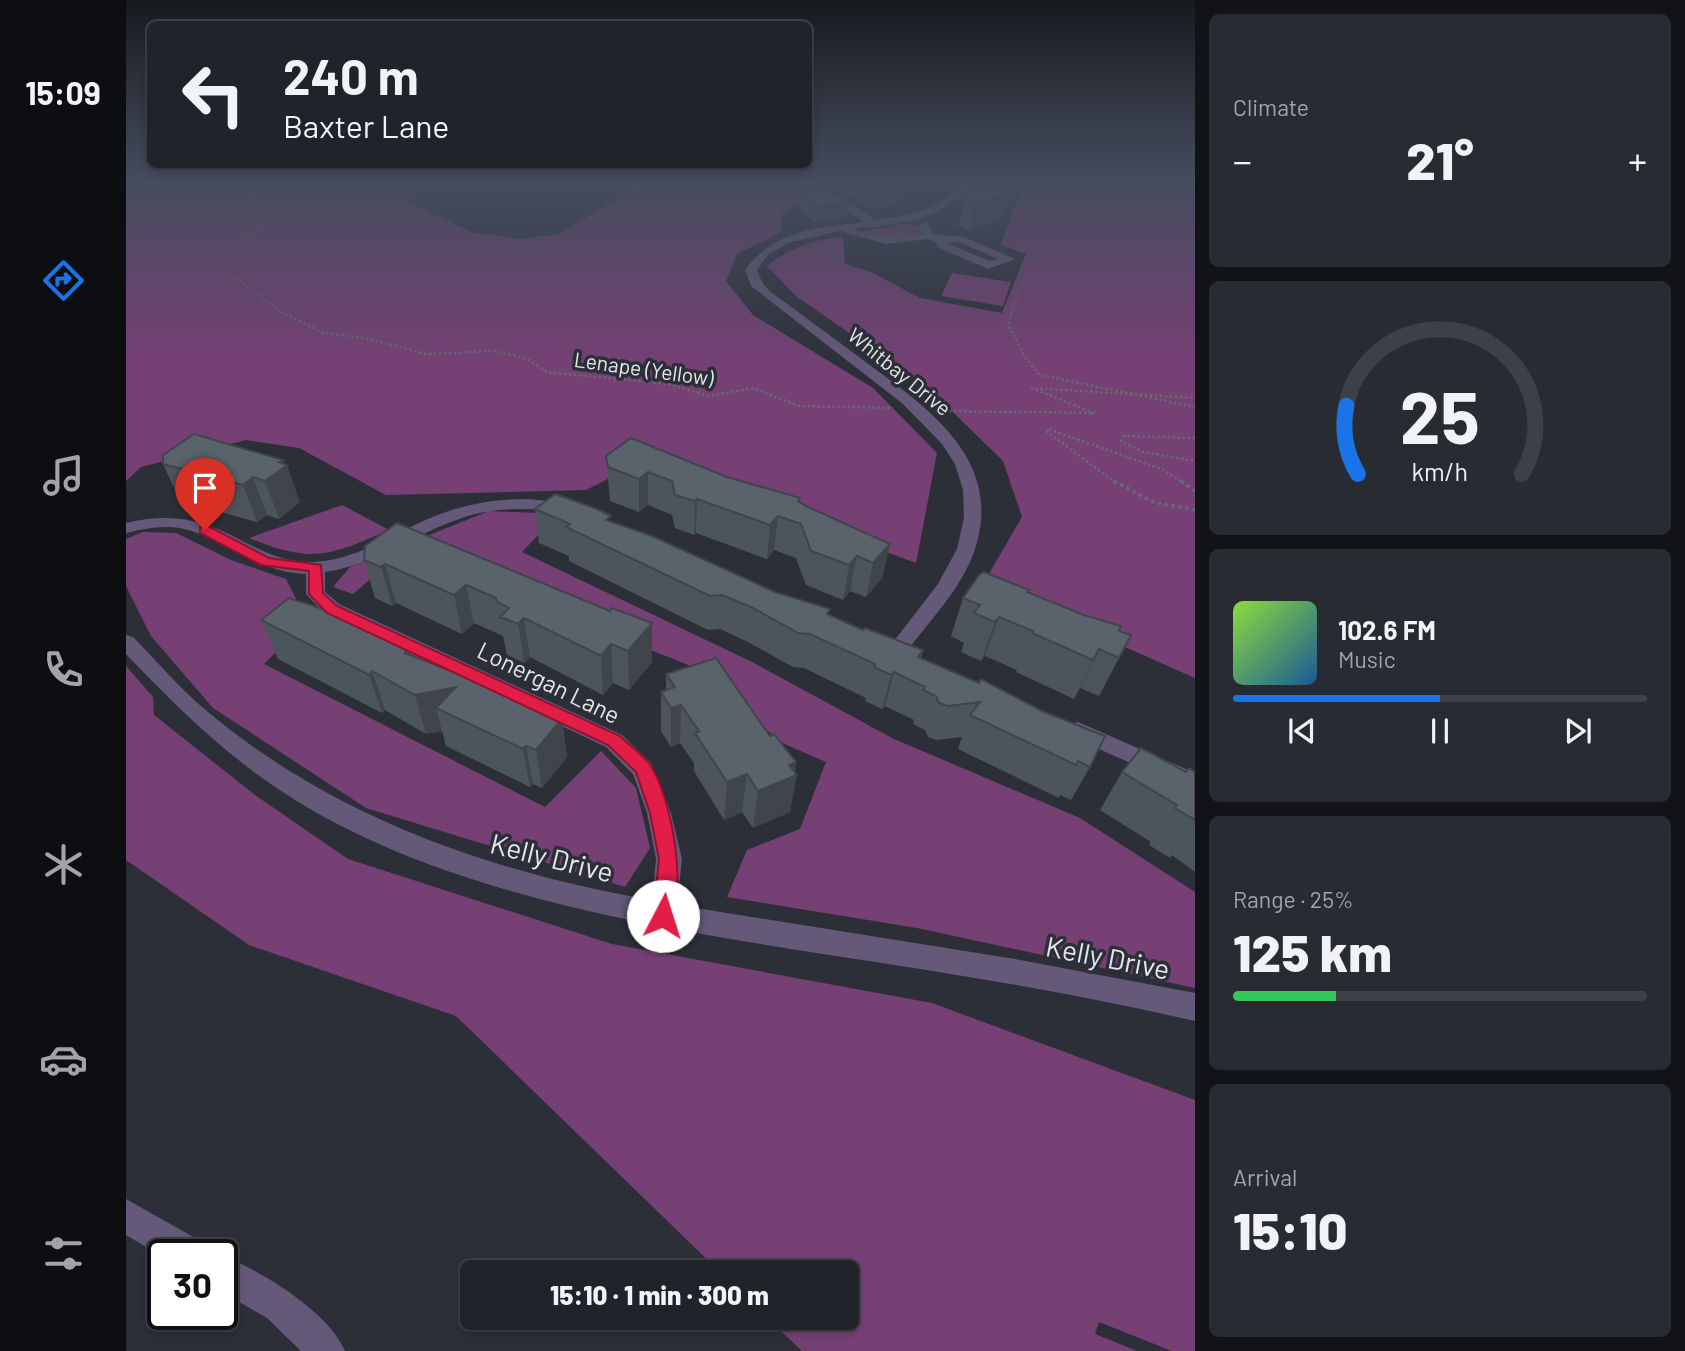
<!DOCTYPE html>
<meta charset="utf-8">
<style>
:root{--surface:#21232a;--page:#292b32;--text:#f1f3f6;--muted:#a2a4a8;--line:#3e4047;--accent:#1a73e8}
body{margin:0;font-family:Barlow,sans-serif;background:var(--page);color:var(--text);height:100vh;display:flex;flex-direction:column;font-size:26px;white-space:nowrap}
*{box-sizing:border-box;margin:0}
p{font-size:23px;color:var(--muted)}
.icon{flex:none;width:38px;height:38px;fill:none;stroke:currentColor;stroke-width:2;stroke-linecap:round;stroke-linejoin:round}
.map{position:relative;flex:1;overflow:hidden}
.panel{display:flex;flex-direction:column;gap:14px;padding:14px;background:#121317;width:490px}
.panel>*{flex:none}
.hud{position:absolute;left:21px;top:21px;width:665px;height:147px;border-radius:10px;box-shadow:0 4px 10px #0003,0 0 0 2px var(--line);background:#21232a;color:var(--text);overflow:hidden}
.speed{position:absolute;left:21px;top:1239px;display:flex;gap:14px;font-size:35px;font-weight:700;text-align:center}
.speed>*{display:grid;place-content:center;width:91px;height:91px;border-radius:50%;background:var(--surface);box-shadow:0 4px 10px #0003,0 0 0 2px var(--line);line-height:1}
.speed .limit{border:4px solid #111;border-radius:10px;background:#fff;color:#111}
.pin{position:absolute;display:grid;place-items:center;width:60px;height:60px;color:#fff;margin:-72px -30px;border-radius:50% 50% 50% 0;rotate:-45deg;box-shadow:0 0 7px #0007}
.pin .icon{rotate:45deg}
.me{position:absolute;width:77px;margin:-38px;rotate:5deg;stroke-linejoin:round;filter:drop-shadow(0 0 5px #0008)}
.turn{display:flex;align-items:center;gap:24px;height:147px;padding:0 21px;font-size:32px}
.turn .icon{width:91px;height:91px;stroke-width:2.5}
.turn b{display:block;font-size:49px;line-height:60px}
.big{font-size:52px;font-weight:800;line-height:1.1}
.panel .card{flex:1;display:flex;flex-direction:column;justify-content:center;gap:10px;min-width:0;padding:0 24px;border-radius:10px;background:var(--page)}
.panel .dial{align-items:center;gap:0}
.dial svg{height:182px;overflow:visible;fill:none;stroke:var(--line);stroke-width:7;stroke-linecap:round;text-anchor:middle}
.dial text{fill:var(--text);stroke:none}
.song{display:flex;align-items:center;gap:21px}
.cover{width:84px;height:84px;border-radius:10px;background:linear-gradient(135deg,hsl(90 70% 55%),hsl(210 70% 35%))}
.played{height:7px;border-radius:4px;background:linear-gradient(90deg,var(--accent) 50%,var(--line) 50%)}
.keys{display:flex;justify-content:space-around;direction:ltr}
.heat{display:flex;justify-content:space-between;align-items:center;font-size:38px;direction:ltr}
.charge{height:10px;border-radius:5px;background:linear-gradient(90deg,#34c759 25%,var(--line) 0)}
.trip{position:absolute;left:334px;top:1260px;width:399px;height:70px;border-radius:10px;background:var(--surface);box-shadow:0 4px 10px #0003,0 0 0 2px var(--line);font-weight:800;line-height:70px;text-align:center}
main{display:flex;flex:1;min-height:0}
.tabs{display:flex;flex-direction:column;width:126px;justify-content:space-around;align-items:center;background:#0d0e11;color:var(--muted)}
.tabs .icon{width:49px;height:49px}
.tabs .on{color:var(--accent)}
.tabs b{font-size:32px;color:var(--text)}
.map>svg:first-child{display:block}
.green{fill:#774075}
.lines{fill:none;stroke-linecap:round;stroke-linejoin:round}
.path-far2{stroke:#666971;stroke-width:2;stroke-dasharray:2 2;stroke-linecap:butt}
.path-far1{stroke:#666971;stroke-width:2.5;stroke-dasharray:2.5 2.5;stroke-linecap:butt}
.path{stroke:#666971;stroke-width:3.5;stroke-dasharray:3.5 3.5;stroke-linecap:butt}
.minor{fill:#65597a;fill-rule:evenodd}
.wall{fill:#4d555c}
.shaded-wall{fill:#3f454b}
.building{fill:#5a636b;stroke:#3f454b;stroke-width:2}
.route{fill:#e11d48;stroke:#92132f;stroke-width:2}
.labels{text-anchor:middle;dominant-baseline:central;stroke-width:7;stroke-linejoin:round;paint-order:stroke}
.far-street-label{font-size:21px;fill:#e4e6ec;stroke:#2c2f38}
.street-label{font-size:24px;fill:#e4e6ec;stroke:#2c2f38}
.near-street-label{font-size:28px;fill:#e4e6ec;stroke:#2c2f38}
</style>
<main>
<nav class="tabs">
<b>15:09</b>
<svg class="icon on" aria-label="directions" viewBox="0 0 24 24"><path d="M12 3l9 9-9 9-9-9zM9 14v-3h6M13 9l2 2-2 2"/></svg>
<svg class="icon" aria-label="music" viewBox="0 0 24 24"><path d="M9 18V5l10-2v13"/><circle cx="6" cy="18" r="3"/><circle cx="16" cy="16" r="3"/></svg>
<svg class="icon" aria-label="phone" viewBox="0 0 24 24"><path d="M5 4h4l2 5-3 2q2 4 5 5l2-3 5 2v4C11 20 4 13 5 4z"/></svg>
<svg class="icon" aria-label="climate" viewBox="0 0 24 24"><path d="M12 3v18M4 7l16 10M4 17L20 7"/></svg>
<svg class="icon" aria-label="car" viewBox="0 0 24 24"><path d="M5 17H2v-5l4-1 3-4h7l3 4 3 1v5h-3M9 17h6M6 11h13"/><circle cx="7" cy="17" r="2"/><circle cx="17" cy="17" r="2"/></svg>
<svg class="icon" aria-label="filters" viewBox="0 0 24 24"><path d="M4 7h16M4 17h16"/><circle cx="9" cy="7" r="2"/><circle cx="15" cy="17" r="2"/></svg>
</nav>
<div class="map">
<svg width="1069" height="1351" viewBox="0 0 1069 1351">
<rect width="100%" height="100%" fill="#2c2f38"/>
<path class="green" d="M0 182H292L279 201 348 233 395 239 433 234 518 182H674L689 196 657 212 654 233 611 254 600 281 627 315 747 388 811 453 790 563 515 462 460 490 260 495 173 448 120 440 15 467 0 481Z
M902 182H1069V678L857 584 896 517 877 461 800 386 670 296 641 266C666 247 686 240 717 237L719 264 745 272 794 298 876 313 900 254 875 245 893 194Z
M782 223 795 228 792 236 757 238 732 232Z
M826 273 885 282 877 306 815 296Z
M216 505 263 530C203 556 186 564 123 538Z
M363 511 432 514 396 552 626 662 768 739 954 818 1069 892V988L791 928 601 897 621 850 674 829 700 762 654 742 575 670 409 604 264 562 227 594 207 587 224 567Z
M17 532 50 533 105 560 160 579 181 621 138 664 419 807 475 751 510 788 524 848 499 887 240 808 87 708 25 636 0 586V539Z
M0 666 27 697 28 715 129 795 222 859 486 944 806 1003 1069 1100V1351H1046L973 1322 969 1334 1011 1351H676L641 1318H721V1272H594L330 1016 123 945 0 860Z"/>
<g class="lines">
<path class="path-far2" d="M123 182 127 183 129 193 125 211 136 228 119 239 93 265 158 314
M885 314 897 280"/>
<path class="path-far1" d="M155 312 198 333 239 338 300 354 369 351 401 359 421 372 542 384 583 396 627 388 673 406 767 408
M886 312 882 324 899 357 914 375 1069 407
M813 411 968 413 906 388 1069 398
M1069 438 998 436 995 441 1017 452 1069 461
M990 483 921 432 922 429 1038 470 1057 483"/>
<path class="path" d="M988 481 1027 502 1069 510
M1055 481 1069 491"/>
<path class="minor" d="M681 182H693L749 220C781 215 815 212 834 182H844C820 222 770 224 728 229 750 238 773 240 796 234L793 225 798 222 802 223 807 234 838 237 889 259 862 269 811 247 810 242 801 239 760 244 714 231 662 243 642 255 631 270 637 284 646 293C678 316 709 339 741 363 803 409 878 460 849 549 836 589 802 622 778 655L771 657 761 650 812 584 831 549 838 518 837 490 829 464 816 444 777 404 625 286 619 270C648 230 690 228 737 222ZM833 242 872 259 863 261 821 243Z
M401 499 445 503 454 508 445 513C413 509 380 506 349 514 296 528 253 564 199 572V592L213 604 496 735 525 763 545 813 556 859 551 905 889 959 1069 993V1021C963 997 856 978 749 962 553 931 308 899 142 782 89 745 45 701 0 654V635L7 637C32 662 55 690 82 712 209 818 365 872 526 900L530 859 521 813 507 774 480 747 199 614 180 594V574C131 573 99 537 54 528 36 525 17 529 0 533V523C33 515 62 516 94 530 125 544 152 564 188 562 229 560 266 535 302 519 334 505 366 499 401 499Z
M952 722 1069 773V792L944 736 941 730 944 724Z
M0 1199 78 1243 83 1255 37 1257 0 1235Z
M96 1255C135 1271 203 1312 219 1351H175L141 1318 96 1292Z"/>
</g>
<path class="wall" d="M717 182H777L774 204 745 209 716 190Z
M790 182H815L806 192 789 189Z
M852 182H890L873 220 843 230 832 226 838 200Z
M676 194 723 203 721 218 690 223 674 211Z
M480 456 601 477 673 502 764 544 756 578 740 597 724 591 717 600 680 585 670 558 648 550 641 559 570 533 568 535 549 528 546 515 522 505 513 512 484 501Z
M37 464H158L174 502 153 519 141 515 131 522 54 501Z
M409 509 485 522 737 630 797 650 795 658 964 767 945 800 934 795 933 798 832 749 836 737 810 740 802 737 799 730 787 724 788 720 759 706 756 709 739 701 740 698 678 668 667 667 622 642 594 629 582 630 443 561V556L413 543Z
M238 560 484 611 526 623V662L503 690 487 683 477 695 404 657 398 663 381 655 377 636 348 623 336 634 270 603 266 606 249 598Z
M903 590 902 592 1005 635 973 696 954 688 948 699 890 672 891 670 859 656 855 661 835 652 838 643 825 636 837 598Z
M135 620 284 655 387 695 388 698 436 719 441 757 416 788 407 784 404 787 320 746 316 731 300 734 259 710 256 713 152 659Z
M540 674 634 722 644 736 670 762 664 812 627 828 616 812 598 820 568 771V763L554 743 545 747 535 731V692L540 690Z
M996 772H1069V872L1046 855 1044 858 1023 845 1025 842 974 810Z"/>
<path class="shaded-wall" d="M749 182H777L774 204 745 209Z
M808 182H815L806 192Z
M885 182H890L889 186 873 220 843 230 849 204Z
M723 203 721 218 690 223 692 207Z
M157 460 159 466 161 465 174 502 153 519 139 481 153 462Z
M522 472V505L513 512V479Z
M127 477 141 515 131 522 117 485Z
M571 499 570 533 568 535 569 501Z
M652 516 648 550 641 559 644 525Z
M764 544 756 578 740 597 747 563Z
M731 556 724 591 717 600 723 565Z
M259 564 270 603 266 606 255 567Z
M340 585 348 623 336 634 328 595Z
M873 617 859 656 855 661 869 622Z
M398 618 404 657 398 663 392 624Z
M526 623V662L503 690 502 651Z
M485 644 487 683 477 695 475 656Z
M973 649 954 688 948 699 967 660Z
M246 671 259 710 256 713 243 675Z
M768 672 759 706 756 709 765 675Z
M330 687 310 708 316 731 300 734 289 695Z
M555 705 554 743 545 747V708Z
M436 719 441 757 416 788 410 750Z
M400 746 407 784 404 787 397 749Z
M670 762 667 776 671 775 664 812 627 828 632 791 663 765Z
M621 774 616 812 598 820 601 782Z"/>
<path class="building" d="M856 182H885L879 194 849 204 838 200 847 185Z
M703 189 723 203 692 207 675 196H679L676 194Z
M68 434 157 460 153 462 161 465 139 481 127 477 117 485 37 464V455Z
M505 438 601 477 674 498 672 501 680 506 764 544 747 563 731 556 723 565 685 551 675 524 652 516 644 525 571 499 569 501 549 495 546 481 522 472 513 479 482 467 480 456Z
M429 494 471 509 485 516 480 520 526 536 649 592 704 609 701 614 737 630 739 628 797 650 792 657 853 683 855 679 916 711 979 736 964 767 952 761 950 765 844 715 854 702 822 706 813 703 810 696 797 690 799 687 768 672 765 675 748 667 749 664 684 634 672 633 625 607 596 595 584 596 440 527 444 524 409 509Z
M271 523 484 611 486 608 526 623 502 651 485 644 475 656 398 618 392 624 374 617 383 608 371 602 370 598 340 585 328 595 259 564 255 567 238 560 239 546Z
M858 572 903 590 901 592 958 615 995 626 993 631 1005 635 993 658 973 649 967 660 906 633 907 631 873 617 869 622 848 613 854 605 837 598 853 575Z
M163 598 194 608 283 649 279 653 332 674 335 670 387 695 385 697 436 719 410 750 400 746 397 749 310 708 330 687 289 695 246 671 243 675 135 620Z
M590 658 634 722 644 736 648 734 670 762 663 765 671 775 632 791 621 774 601 782 569 733 573 731 555 705 545 708 535 692 549 687 540 674Z
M1015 748 1060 772 1063 768 1069 772V820L1049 808 1051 805 996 772Z"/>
<linearGradient id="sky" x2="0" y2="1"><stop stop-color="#181a1f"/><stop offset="0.49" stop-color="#454d5e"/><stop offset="1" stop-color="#454d5e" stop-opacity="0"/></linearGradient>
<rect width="1069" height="372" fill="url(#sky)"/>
<path class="route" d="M74 527H84L143 558 195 565 197 593 211 606 494 736C503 745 518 755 525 766 546 801 561 885 544 923L537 925 530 923 527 916 533 859 524 813 510 772 482 745 201 613 183 594V571L135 565 74 533Z"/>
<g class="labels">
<g class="far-street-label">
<text transform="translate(518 368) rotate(8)">Lenape (Yellow)</text>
<text transform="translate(774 371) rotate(39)">Whitbay Drive</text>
</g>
<g class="street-label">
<text transform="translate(423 682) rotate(26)">Lonergan Lane</text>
</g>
<g class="near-street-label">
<text transform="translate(426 857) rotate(14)">Kelly Drive</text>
<text transform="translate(982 957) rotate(11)">Kelly Drive</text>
</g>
</g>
</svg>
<div class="speed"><div class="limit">30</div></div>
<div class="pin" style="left:79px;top:530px;background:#d93025"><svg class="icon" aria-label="arrive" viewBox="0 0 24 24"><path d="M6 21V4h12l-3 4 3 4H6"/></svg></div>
<svg class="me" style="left:537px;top:916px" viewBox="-20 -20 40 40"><circle r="19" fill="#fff"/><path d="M0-13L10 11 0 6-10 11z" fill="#e11d48"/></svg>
<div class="trip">15:10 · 1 min · 300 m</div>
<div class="hud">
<div class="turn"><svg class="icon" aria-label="left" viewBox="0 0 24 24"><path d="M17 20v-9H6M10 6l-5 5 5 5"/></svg><div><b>240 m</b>Baxter Lane</div></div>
</div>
</div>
<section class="panel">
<div class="card"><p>Climate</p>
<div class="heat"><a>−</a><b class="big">21°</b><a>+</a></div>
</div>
<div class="card dial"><svg viewBox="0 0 100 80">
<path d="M14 69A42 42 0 1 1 86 69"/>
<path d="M14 69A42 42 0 0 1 9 39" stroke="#1a73e8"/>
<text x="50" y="56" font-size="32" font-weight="700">25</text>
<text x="50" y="72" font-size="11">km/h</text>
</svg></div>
<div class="card">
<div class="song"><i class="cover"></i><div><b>102.6 FM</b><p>Music</p></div></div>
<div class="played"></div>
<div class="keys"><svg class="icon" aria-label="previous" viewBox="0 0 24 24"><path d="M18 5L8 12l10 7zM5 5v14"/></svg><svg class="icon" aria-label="pause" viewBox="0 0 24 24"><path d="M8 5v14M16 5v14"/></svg><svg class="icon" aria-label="next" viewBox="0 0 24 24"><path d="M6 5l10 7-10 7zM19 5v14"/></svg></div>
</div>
<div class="card"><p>Range · 25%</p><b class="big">125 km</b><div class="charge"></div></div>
<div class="card"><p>Arrival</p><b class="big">15:10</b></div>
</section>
</main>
